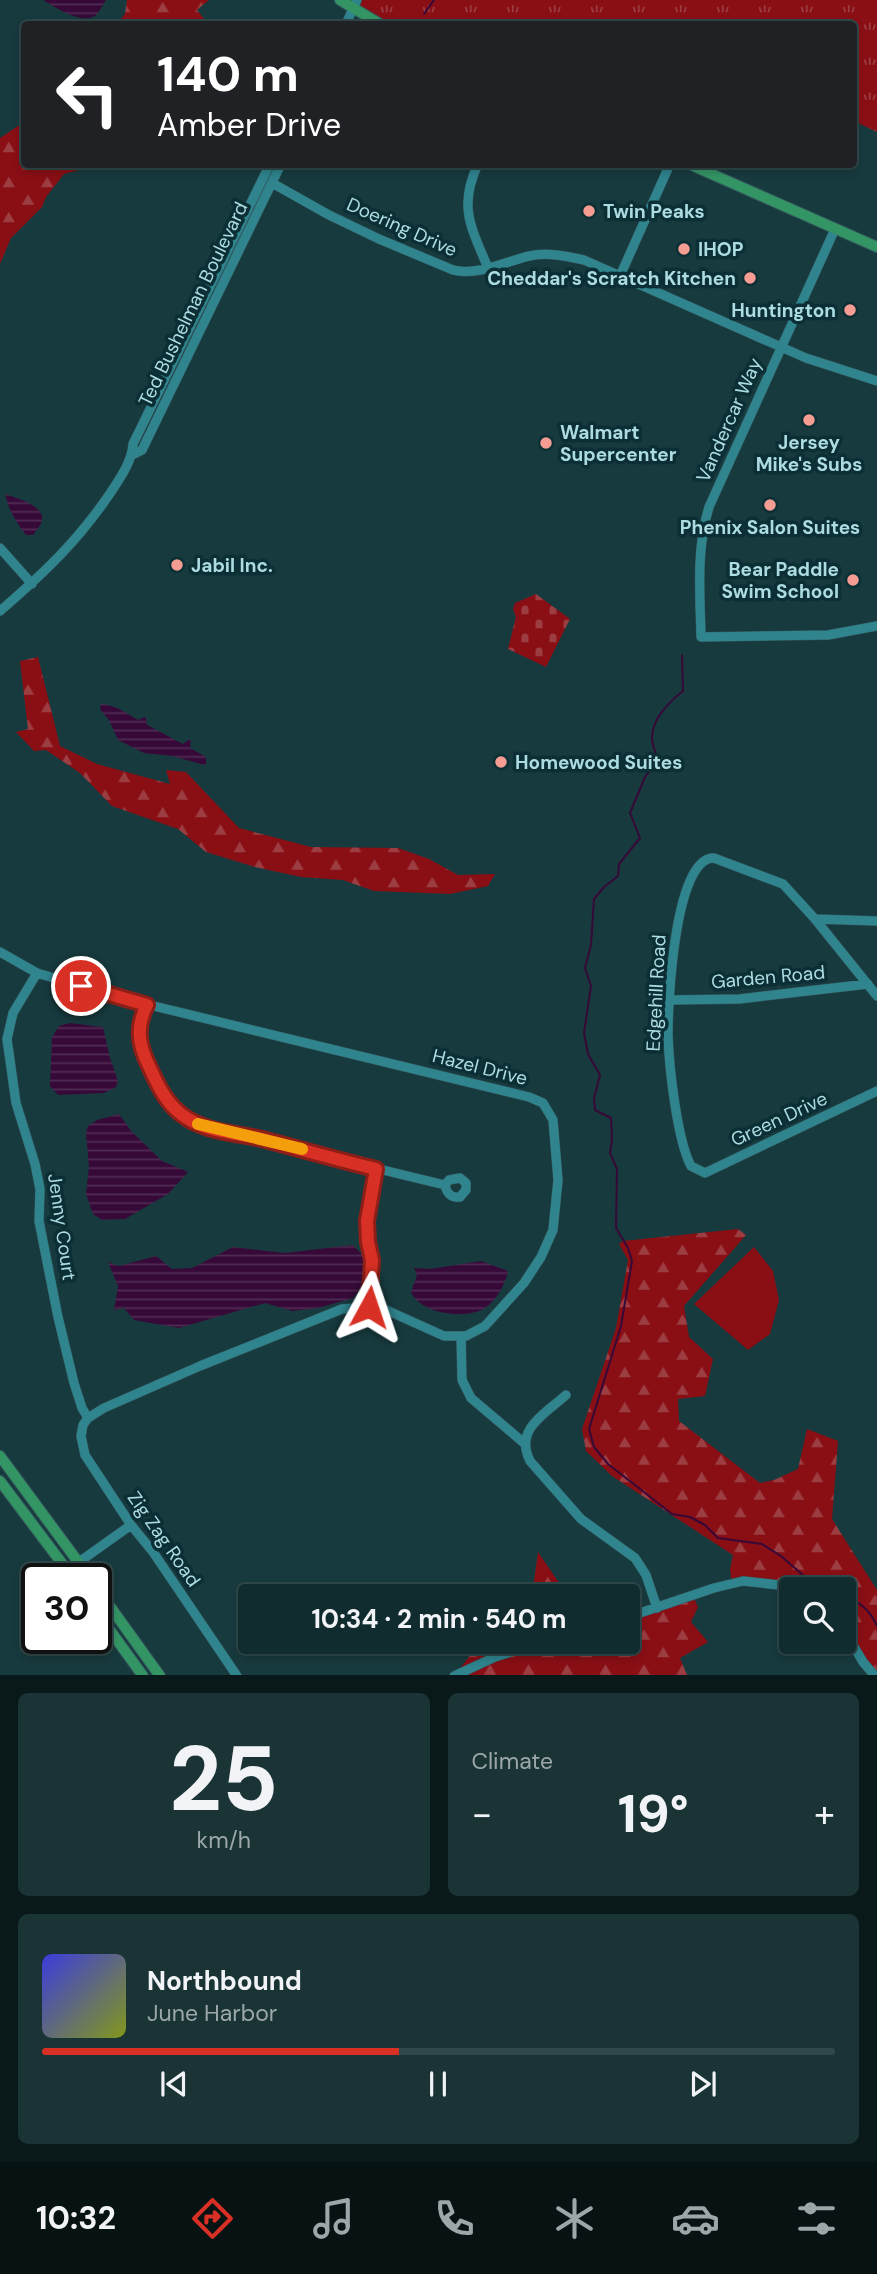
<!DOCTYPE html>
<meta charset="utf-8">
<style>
:root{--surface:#112c2e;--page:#1a3436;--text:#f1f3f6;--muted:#9ca7aa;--line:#30484a;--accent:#d93025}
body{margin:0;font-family:"DM Sans",sans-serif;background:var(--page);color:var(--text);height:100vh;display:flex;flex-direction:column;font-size:26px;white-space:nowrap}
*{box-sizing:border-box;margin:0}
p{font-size:23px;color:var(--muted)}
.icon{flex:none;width:38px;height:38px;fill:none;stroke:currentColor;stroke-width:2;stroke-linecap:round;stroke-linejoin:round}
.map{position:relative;height:1675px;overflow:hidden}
.sheet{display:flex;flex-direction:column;gap:18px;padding:18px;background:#091819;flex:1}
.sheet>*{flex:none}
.guide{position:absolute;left:21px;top:21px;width:836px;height:147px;border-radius:7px;box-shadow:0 4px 10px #0003,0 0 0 2px var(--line);background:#202124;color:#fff;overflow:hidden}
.controls{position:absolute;left:779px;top:1577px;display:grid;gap:14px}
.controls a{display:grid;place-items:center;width:77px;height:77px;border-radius:7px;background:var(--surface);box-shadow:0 4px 10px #0003,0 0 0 2px var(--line);font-size:35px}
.speed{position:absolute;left:21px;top:1563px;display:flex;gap:14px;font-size:35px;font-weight:700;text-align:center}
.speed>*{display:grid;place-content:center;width:91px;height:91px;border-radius:50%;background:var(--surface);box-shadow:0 4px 10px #0003,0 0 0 2px var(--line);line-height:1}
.speed .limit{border:4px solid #111;border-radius:10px;background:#fff;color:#111}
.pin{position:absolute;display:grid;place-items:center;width:60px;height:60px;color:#fff;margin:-30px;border:4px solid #fff;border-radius:50%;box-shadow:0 2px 7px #0007}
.me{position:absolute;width:77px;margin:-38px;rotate:5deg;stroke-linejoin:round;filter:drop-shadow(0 0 5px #0008)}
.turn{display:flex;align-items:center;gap:24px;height:147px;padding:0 21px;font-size:32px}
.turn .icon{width:91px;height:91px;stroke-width:2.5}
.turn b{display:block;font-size:49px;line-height:60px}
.big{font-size:52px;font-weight:700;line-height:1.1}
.sheet .widget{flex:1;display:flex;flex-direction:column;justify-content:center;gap:10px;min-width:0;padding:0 24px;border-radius:10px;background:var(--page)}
.sheet .dial{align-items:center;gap:0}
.dial b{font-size:91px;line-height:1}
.song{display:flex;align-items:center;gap:21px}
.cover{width:84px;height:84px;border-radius:10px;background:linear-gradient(135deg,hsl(240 70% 55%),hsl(70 70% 35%))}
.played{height:7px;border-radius:4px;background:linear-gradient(90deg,var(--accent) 45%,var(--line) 45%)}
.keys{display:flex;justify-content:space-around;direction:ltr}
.heat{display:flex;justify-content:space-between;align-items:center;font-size:38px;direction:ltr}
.sheet .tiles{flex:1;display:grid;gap:18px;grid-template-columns:1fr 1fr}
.widget:last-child{grid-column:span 2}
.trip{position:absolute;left:238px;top:1584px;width:402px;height:70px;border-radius:7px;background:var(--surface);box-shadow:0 4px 10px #0003,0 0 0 2px var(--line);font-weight:700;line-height:70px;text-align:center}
.tabs{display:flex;height:112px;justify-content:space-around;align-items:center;background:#071212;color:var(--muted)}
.tabs .icon{width:49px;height:49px}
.tabs .on{color:var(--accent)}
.tabs b{font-size:32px;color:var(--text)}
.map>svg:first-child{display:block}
.grass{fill:url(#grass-tufts)}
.forest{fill:url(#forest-firs)}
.cemetery{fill:url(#cemetery-stones)}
.pitch{fill:#890f15}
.water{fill:url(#water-rules)}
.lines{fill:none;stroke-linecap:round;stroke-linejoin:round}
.stream{stroke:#360938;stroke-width:2}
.minor-casing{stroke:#34595e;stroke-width:10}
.major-casing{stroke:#34595e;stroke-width:12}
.minor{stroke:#2f848e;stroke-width:9}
.major{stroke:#349564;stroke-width:10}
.route-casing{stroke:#8d1f18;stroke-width:18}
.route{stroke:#d93025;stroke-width:12}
.slow{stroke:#f59e0b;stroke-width:12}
.poi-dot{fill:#f59c93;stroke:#0b2f34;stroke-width:2.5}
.labels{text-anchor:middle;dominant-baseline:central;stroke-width:7;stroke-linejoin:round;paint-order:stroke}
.poi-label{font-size:19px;font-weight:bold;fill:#acdce2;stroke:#0b2f34;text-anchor:start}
.street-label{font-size:19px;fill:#acdce2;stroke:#0b2f34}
</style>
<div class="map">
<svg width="877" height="1676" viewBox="0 0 877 1676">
<defs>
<pattern id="grass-tufts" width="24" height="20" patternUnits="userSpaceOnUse" patternTransform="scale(1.75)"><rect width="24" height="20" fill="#890f15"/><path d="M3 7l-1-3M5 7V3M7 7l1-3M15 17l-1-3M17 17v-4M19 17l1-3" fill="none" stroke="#9c3d42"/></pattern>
<pattern id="forest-firs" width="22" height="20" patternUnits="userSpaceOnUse" patternTransform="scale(1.75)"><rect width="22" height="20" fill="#890f15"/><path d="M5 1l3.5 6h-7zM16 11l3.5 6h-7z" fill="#9c3d42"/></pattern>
<pattern id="cemetery-stones" width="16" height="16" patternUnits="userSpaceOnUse" patternTransform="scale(1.75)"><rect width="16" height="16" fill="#890f15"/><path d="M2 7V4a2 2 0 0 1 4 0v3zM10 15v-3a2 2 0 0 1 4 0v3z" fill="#9c3d42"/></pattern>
<pattern id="water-rules" width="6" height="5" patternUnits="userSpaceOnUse" patternTransform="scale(1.75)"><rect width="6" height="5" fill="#360938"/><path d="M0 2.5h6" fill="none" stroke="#502c54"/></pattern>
</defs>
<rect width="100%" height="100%" fill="#173a3e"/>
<path class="grass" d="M357 0H877V132L854 121V24H380L353 9Z"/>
<path class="forest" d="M127 0H209L197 10 208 24H117L125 14Z
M24 122V164L97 165 64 174 46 197 42 207 11 238 0 264V138Z
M38 657 60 746 97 764 170 784 166 770 186 772 239 828 311 847 398 848 429 859 458 875 495 874 488 886 450 894 374 891 343 880 301 877 255 867 206 852 178 829 112 806 80 773 46 750 34 751 16 732 28 729 20 661Z
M738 1229 746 1235 684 1306 689 1337 713 1359 705 1396 678 1399 679 1421 760 1483 774 1480 798 1469 807 1429 838 1441 832 1519 877 1590V1675L844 1630V1589H792L732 1584 730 1569 733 1555 612 1476 586 1451 582 1429 616 1328 628 1260 619 1244 623 1241Z
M538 1552 568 1596H532Z
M693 1596 698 1607 691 1622 708 1642 680 1658 687 1675 454 1676 472 1653 444 1642H628V1608L634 1615Z"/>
<path class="cemetery" d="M536 594 570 619 546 667 508 649 516 617 513 609 515 603Z"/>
<path class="pitch" d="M754 1247 773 1271 779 1300 770 1334 748 1350 694 1304Z"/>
<path class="water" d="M43 0H106C103 4 100 11 96 15 83 26 55 7 43 0Z
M5 494C16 498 44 505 42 520 41 525 36 531 33 535H26C16 522 9 511 5 494Z
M101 704C114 704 128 714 138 720L144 717 146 718 147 725 183 744 188 740H191L190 748 206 757V764L205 765 172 756 144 753 118 740 109 720 100 709Z
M70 1023 103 1027 110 1058 118 1081 116 1087 104 1093 58 1095 50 1086 52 1037 59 1026Z
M119 1114 131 1131 162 1161 188 1172 168 1194 125 1219 102 1220 93 1214 86 1194 89 1167 86 1133 88 1126 97 1120Z
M353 1245 363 1256 367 1269 364 1285 353 1298 318 1308 292 1311 265 1303 179 1328 134 1320 124 1308 114 1310 118 1286 108 1262 119 1266 156 1256 172 1269 192 1268 233 1247 285 1253Z
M481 1261 508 1271C506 1283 496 1301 485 1308 466 1320 420 1314 411 1292L417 1275 414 1268 430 1269Z"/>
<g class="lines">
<path class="stream" d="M424 14 434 0
M682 655 683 691C669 702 652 718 652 738 652 745 656 754 658 760L645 777 630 813 640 838 619 864 618 876 604 887 594 899 591 945 585 968 591 986 584 1033 588 1054 600 1075 594 1098 595 1110 611 1118 612 1140 610 1153 617 1169 616 1228 628 1248 632 1261 621 1326 589 1429 594 1447 608 1464 672 1514 690 1517 705 1525 718 1538 762 1544 781 1556 819 1589
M844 1597C860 1601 870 1610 877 1626"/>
<defs>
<path id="minor" d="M346 24 357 0
M478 164C458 207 471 227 488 268
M272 183 329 215 379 239 453 270C479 276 504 262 529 256 547 252 566 256 584 260L806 358 877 381
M835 229 709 507C696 549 700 593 701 637L828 635 877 626
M620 276 670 164
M132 455 142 450 281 164
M0 548 32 584
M0 611C44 573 78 541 111 492 121 477 132 461 133 444L270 164
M815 919 877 921
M0 952 37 973 125 999 529 1097 543 1103 553 1120 558 1180 553 1230 541 1257 524 1283 485 1326 466 1336H444L384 1309 369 1307 342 1309 200 1366 104 1408 88 1418 83 1425 81 1436 85 1455 131 1525 153 1552 237 1676
M37 973 13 1013 7 1039 16 1103 35 1164 40 1189 39 1221 58 1317 74 1383 82 1408 88 1418
M877 996 815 919 783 884 714 858C674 857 668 1005 668 1035 669 1066 677 1140 691 1166L705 1173 877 1091
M670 1000 739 999 868 984
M147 1005C142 1015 137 1029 139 1041 142 1061 166 1104 183 1116 192 1122 202 1125 213 1129L445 1185C447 1194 451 1198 460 1197L466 1190V1183L460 1178 449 1180 445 1185
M369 1307 372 1260 368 1242 367 1221 376 1169
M461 1336 462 1380 471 1398 524 1443
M566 1395C545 1414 514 1429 530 1461L581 1519 635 1558 646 1575 657 1608
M70 1574 79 1562 131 1525
M628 1617 714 1588 743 1581 779 1585 792 1589
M844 1630 863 1662 875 1676
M454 1676 495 1657 542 1642"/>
<path id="major" d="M340 0 380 24
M689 164 877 247
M0 1456 90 1578
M0 1481 73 1578
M96 1587 160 1676
M96 1611 143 1676"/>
</defs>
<use href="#minor" class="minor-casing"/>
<use href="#major" class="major-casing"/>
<use href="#minor" class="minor"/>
<use href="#major" class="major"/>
</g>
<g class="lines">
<defs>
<path id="route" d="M81 986 147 1005C136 1026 138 1044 149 1066 157 1083 165 1102 181 1114 203 1132 236 1133 262 1139 300 1149 338 1160 376 1169L367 1221 368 1242 372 1260 369 1307"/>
</defs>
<use href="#route" class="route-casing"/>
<use href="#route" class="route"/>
<path class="slow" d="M198 1124 302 1149"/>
</g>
<g class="poi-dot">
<circle cx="589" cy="211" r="7"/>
<circle cx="684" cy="249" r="7"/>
<circle cx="750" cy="278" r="7"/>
<circle cx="850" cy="310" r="7"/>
<circle cx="809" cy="420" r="7"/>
<circle cx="546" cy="443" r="7"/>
<circle cx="770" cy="505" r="7"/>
<circle cx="177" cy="565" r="7"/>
<circle cx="853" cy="580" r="7"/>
<circle cx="501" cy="762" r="7"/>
</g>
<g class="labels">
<g class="poi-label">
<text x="603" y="211">Twin Peaks</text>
<text x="698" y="249">IHOP</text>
<text x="736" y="278" text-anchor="end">Cheddar's Scratch Kitchen</text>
<text x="836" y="310" text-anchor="end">Huntington</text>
<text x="560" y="432">Walmart<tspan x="560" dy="22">Supercenter</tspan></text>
<text x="809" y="442" text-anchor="middle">Jersey<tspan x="809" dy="22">Mike's Subs</tspan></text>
<text x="770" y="527" text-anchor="middle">Phenix Salon Suites</text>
<text x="191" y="565">Jabil Inc.</text>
<text x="839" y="569" text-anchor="end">Bear Paddle<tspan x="839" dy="22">Swim School</tspan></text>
<text x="515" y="762">Homewood Suites</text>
</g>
<g class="street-label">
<text transform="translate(402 227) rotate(24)">Doering Drive</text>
<text transform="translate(193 304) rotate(-64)">Ted Bushelman Boulevard</text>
<text transform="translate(729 420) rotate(-66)">Vandercar Way</text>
<text transform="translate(768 977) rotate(-5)">Garden Road</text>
<text transform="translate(656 993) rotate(-87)">Edgehill Road</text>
<text transform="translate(480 1067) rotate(14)">Hazel Drive</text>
<text transform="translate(779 1119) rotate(-25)">Green Drive</text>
<text transform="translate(62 1227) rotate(82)">Jenny Court</text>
<text transform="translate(164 1539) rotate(55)">Zig Zag Road</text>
</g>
</g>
</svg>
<div class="controls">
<a><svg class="icon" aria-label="search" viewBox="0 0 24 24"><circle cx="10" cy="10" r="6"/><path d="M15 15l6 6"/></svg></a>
</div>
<div class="speed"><div class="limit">30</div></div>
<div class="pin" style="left:81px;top:986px;background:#d93025"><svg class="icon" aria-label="arrive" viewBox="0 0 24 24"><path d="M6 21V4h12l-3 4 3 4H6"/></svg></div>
<svg class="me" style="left:369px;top:1307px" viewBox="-20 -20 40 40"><path d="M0-17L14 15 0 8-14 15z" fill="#d93025" stroke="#fff" stroke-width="4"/></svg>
<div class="trip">10:34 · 2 min · 540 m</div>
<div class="guide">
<div class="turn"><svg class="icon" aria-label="left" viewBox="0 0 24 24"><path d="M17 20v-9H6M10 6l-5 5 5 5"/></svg><div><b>140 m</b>Amber Drive</div></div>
</div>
</div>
<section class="sheet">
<div class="tiles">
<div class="widget dial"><b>25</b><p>km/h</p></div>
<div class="widget"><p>Climate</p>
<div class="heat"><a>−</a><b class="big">19°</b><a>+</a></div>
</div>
<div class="widget">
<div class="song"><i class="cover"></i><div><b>Northbound</b><p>June Harbor</p></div></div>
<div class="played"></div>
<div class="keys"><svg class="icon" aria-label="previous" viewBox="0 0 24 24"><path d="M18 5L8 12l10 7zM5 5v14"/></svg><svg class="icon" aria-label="pause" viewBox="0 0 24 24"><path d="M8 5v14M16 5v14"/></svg><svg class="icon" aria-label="next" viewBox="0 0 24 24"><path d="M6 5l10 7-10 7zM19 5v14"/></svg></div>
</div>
</div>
</section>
<nav class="tabs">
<b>10:32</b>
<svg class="icon on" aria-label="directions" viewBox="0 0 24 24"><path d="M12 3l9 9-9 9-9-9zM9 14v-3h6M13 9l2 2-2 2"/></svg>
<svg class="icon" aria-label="music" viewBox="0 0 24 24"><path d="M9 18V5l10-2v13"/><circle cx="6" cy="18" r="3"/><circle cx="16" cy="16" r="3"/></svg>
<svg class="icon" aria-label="phone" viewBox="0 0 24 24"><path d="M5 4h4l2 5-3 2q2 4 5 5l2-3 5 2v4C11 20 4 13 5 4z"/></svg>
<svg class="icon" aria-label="climate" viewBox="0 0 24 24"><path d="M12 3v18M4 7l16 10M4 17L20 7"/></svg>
<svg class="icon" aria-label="car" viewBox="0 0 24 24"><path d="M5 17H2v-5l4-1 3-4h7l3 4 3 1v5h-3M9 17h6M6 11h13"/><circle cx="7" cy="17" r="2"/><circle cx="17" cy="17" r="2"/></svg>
<svg class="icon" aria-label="filters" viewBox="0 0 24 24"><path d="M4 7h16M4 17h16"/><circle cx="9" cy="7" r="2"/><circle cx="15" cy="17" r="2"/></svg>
</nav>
